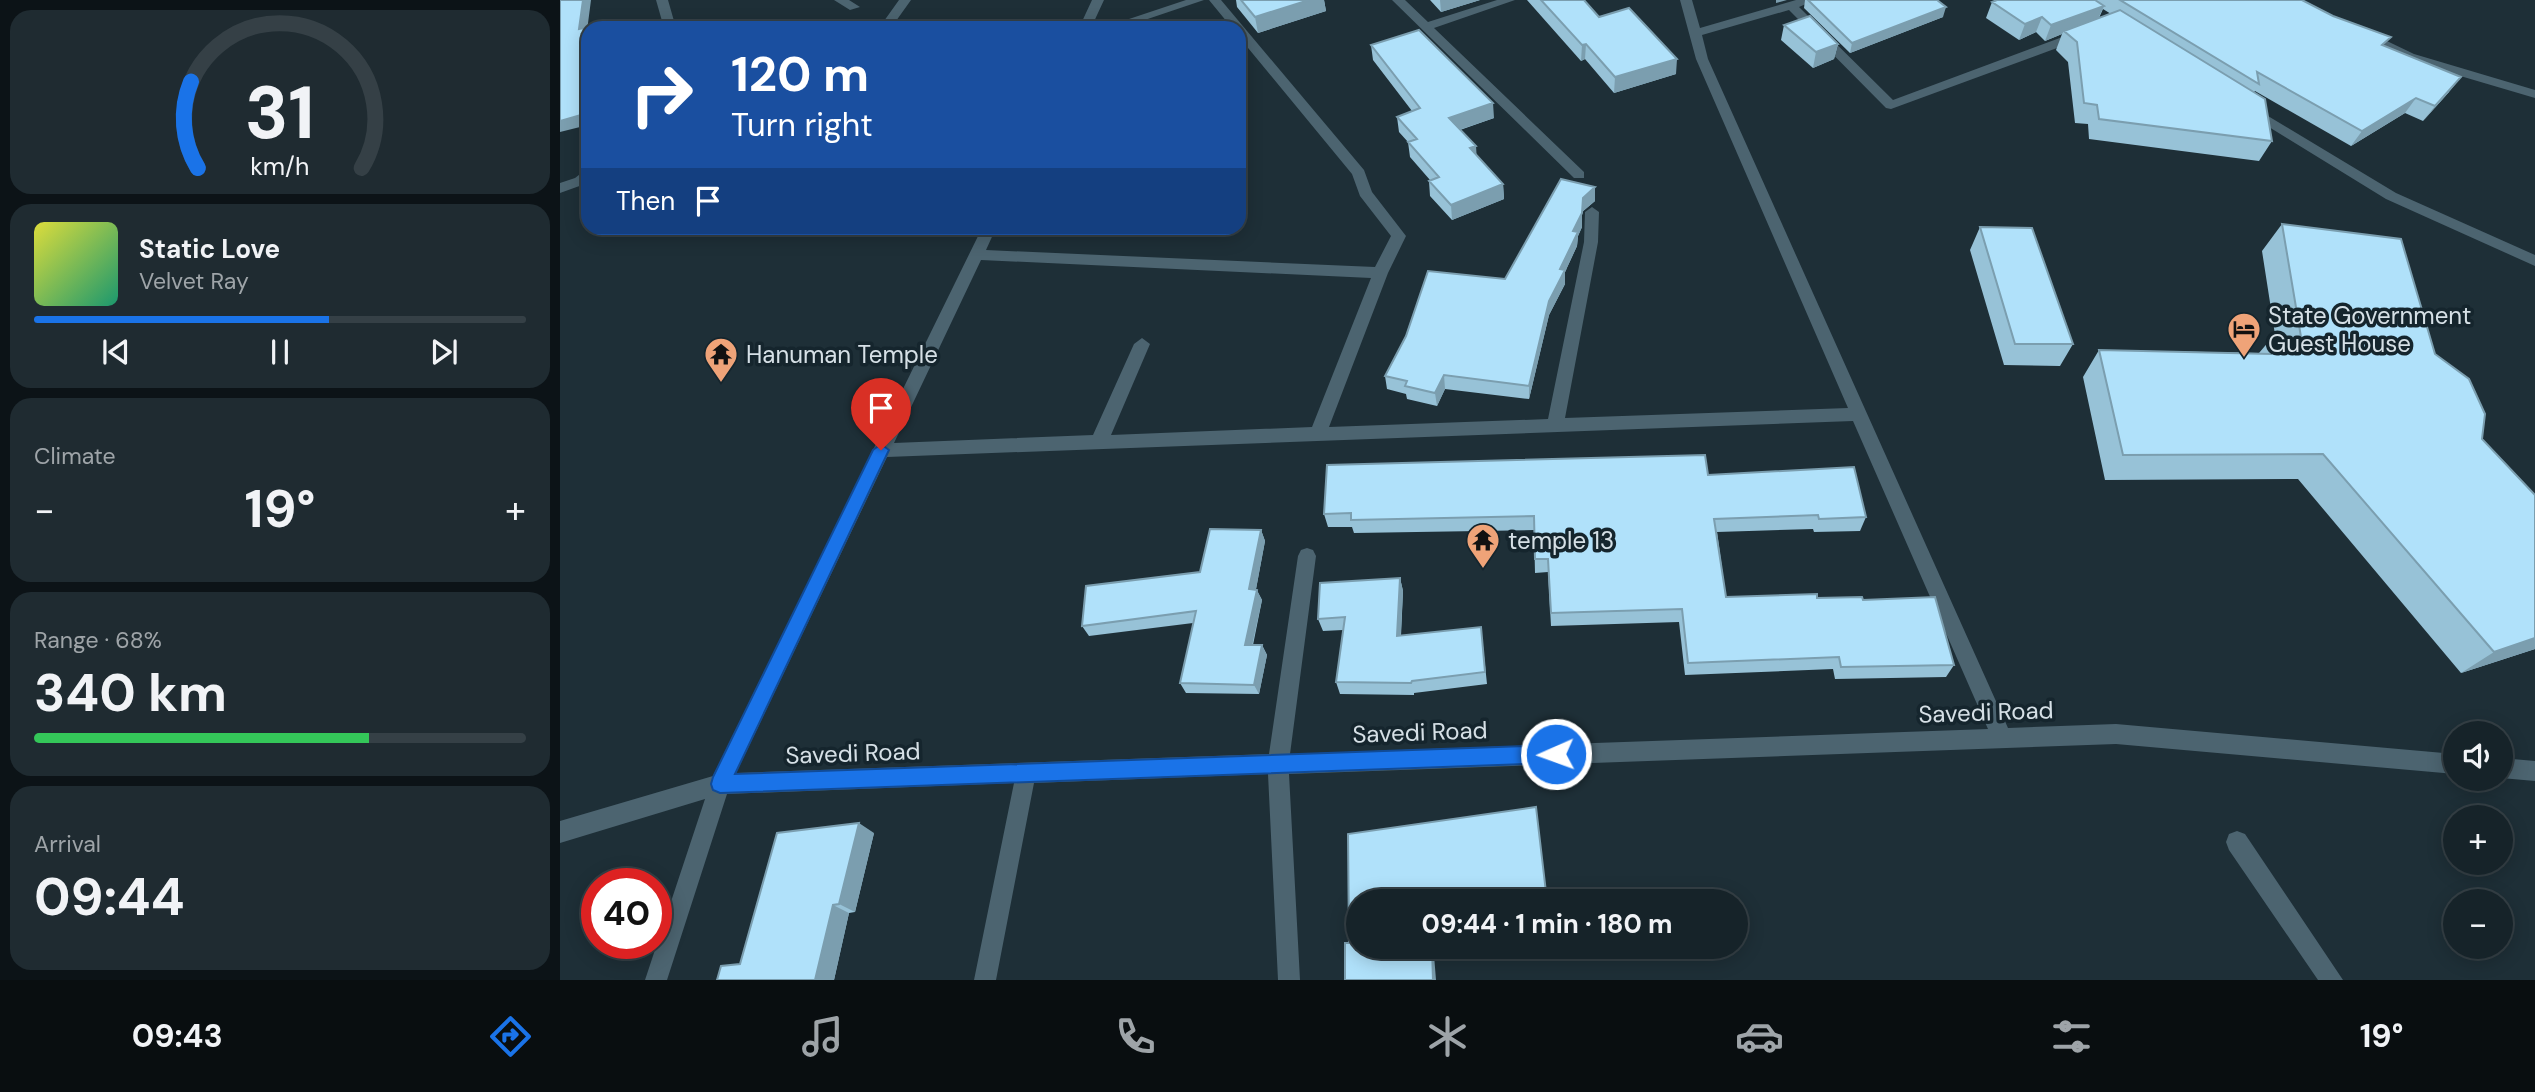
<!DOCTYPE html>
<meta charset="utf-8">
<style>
:root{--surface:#162329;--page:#1f2b31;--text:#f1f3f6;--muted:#9ea4a8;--line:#354046;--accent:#1a73e8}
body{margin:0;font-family:"DM Sans",sans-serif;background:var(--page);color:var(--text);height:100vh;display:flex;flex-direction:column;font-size:26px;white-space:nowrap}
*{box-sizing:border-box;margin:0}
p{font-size:23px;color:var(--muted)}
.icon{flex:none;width:38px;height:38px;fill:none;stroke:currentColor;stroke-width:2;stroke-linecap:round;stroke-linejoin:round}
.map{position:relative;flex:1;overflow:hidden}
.sheet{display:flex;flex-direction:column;gap:10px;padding:10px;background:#0c1317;width:560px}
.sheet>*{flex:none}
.banner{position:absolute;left:21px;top:21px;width:665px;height:214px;border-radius:21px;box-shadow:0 4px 18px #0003,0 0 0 2px var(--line);background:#1a4fa0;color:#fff;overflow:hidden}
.buttons{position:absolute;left:1883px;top:721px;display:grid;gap:14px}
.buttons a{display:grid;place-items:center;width:70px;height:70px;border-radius:50%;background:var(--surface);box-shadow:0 4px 18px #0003,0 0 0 2px var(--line);font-size:35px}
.speed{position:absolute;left:21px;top:868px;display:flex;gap:14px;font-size:35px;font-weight:700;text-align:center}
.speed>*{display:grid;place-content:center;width:91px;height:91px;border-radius:50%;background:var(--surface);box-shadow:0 4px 18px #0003,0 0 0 2px var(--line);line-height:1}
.speed .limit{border:10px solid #d22;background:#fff;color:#111}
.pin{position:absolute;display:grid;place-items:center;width:60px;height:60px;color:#fff;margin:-72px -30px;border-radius:50% 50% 50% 0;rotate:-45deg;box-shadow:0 0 7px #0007}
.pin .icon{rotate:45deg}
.me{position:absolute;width:77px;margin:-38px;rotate:268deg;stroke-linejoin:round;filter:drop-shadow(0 0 5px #0008)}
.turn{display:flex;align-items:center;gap:24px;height:147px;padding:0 35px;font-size:32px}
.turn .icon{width:91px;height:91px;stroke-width:2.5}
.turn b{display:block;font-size:49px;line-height:60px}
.then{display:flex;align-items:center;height:66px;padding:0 35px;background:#0003;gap:14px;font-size:26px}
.big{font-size:52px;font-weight:700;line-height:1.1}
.sheet .tile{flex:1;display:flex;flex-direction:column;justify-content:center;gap:10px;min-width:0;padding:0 24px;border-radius:21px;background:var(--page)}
.sheet .dial{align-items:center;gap:0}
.dial svg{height:182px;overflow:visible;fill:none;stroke:var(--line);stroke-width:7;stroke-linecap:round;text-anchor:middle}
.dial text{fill:var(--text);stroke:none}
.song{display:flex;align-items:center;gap:21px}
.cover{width:84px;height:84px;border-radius:10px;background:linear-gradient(135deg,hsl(60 70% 55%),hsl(160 70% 35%))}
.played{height:7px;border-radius:4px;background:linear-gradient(90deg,var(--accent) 60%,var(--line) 60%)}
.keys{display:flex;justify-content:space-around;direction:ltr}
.heat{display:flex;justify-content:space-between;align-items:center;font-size:38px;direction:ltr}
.charge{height:10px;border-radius:5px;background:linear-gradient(90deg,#34c759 68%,var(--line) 0)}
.trip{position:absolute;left:786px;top:889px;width:402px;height:70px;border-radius:35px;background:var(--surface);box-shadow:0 4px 18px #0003,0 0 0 2px var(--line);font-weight:700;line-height:70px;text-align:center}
.menu{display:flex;height:112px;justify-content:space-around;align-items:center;background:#090e10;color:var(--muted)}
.menu .icon{width:49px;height:49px}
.menu .on{color:var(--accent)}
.menu b{font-size:32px;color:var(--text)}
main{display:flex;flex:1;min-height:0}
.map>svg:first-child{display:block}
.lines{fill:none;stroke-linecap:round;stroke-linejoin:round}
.minor{fill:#4c6470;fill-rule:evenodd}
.wall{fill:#97c2d7;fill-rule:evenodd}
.shaded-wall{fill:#7b9eaf}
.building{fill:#b0e1fa;stroke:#7b9eaf;stroke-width:2}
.route{fill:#1a73e8;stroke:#114b97;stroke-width:2}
.labels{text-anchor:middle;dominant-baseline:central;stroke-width:7;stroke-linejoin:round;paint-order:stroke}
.poi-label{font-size:24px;fill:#d6e0e6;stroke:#15252d;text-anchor:start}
.street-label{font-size:24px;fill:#d6e0e6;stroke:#15252d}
</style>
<main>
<section class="sheet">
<div class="tile dial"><svg viewBox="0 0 100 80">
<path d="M14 69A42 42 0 1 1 86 69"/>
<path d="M14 69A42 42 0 0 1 11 31" stroke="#1a73e8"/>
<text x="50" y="56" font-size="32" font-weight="700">31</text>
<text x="50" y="72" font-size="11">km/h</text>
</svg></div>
<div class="tile">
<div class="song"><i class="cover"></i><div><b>Static Love</b><p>Velvet Ray</p></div></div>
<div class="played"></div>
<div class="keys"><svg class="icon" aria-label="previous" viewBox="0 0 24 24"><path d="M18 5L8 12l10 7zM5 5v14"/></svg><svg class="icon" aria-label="pause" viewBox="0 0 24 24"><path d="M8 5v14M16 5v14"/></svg><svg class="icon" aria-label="next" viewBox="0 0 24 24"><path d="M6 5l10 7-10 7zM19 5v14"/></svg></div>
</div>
<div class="tile"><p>Climate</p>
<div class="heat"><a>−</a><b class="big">19°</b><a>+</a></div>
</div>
<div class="tile"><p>Range · 68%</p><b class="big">340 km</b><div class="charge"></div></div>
<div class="tile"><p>Arrival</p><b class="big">09:44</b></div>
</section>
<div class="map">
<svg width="1975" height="980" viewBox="0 0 1975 980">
<rect width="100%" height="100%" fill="#1e2f37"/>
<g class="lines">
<path class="minor" d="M96 0H108L116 28H104Z
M274 0H289L300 7 290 10Z
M339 0H351L331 28H319Z
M532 0H544L531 28H519Z
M626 0H644L561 28H542Z
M649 0H661L804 170 812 192 846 236 828 273 769 427 988 419 1024 242 1025 212 1032 207 1039 212 1038 242 1005 418 1288 408 1136 59 1120 0H1132L1140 28 1236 0H1255L1239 7 1333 100 1516 32H1524V38L1331 109 1326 108 1229 10 1142 35 1148 59 1448 728 1556 724 1895 754V774L1556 744 729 774 740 980H718L708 774 474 783 436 980H414L454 783 167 794 107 980H85L145 799 0 843V821L153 776 422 228H436L426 250 815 267 831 236 800 196 792 174 679 37V28H672ZM421 260 811 278 752 427 551 435 590 344 582 338 574 344 533 435 334 443ZM1293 421 1428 729 730 754 756 556 753 550 747 548 741 550 738 556 709 754 176 773 327 457Z
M832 0H845L868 22 937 0H955L874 28 1024 172V178H1014Z
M1806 31 1854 54 1975 90V98L1846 60 1802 38 1800 35Z
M1688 104 1836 193 1975 255V266L1826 199 1683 111V105Z
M28 168V181L25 184 0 193V183L15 178Z
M1941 758 1975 761V781L1941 778Z
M1677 831 1685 834 1783 980H1758L1669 850 1666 842 1669 834Z"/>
</g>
<path class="wall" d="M676 0H764L766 11 698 33 677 7Z
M870 0H920L881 12Z
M967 0H1024L1039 17 1116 74 1054 93 1025 59 1021 61Z
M1245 0H1377L1383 17 1290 53 1244 8Z
M1437 0H1742L1824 46 1889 92 1863 121 1845 113 1791 146 1695 91 1694 92 1712 141 1699 161 1529 139 1528 124 1515 123 1508 62 1496 50 1502 34 1485 41 1476 32 1459 40 1426 18 1432 2ZM1543 9 1551 14 1539 18Z
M1224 25 1278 44 1274 59 1253 68 1221 40Z
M811 45 934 118 900 130 916 146V155L943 184 944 199 892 220 870 196 869 181 870 180 850 157 848 142 839 132 837 117 852 111 813 60Z
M1035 187V201L1022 212V227L1018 236 1017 246 1005 272V284L989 315 969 399 885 389 877 406 847 399 846 394 827 389 825 376 945 279Z
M1722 224 1875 354 1922 439 1975 495V649L1901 673 1738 479 1545 480 1523 377 1539 350 1699 353 1710 340 1716 341 1702 251Z
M1420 227 1513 344 1500 366 1444 365 1410 250Z
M1148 475 1306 517 1300 531 1254 532 1253 529 1157 532 1166 597 1257 598 1303 600 1394 665 1386 677 1275 679 1273 669 1125 675 1119 622 991 626 988 572 975 573 974 530 794 533 792 527H768L764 514Z
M701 530 705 541 696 589 702 600 693 645H702L707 655 699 694 626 693 620 683 633 623 529 636 522 626 640 572Z
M840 578 843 591 841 636 921 627 927 684 854 693V695L780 694 776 682 783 630 763 631 758 619Z
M314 833 295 912 289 913 274 980 180 964Z
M798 947H938L874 955Z"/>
<path class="shaded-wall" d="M23 0H31L27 31 28 33V125L0 132V121L19 29Z
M749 0H764L766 11 698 33 695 17Z
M880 0H920L881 12Z
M1216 0H1227L1216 3Z
M1544 6 1537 21 1504 31 1502 34 1485 41 1491 25Z
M1386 7 1383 17 1290 53 1292 43Z
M1482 17 1476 32 1459 40 1465 24Z
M1026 44 1025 59 1021 61 1022 45Z
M1278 44 1274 59 1253 68 1256 52Z
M1117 59 1116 74 1054 93 1055 77Z
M1901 77 1889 92 1863 121 1875 106Z
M1856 98 1845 113 1791 146 1802 131Z
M933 103 934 118 890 133 889 118Z
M916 146 917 161 910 148Z
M943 184 944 199 892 220 891 205Z
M1035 187V201L1022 212 1023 198Z
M1022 213V227L1018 236 1017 246 1005 272V284L989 315 969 399V386L989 301 1013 231Z
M884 375 885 389 877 406 875 393Z
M701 530 705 541 694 600 689 589Z
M840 578 843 591 840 649 837 636Z
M697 590 702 600 690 655 685 645Z
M1975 638V649L1901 673 1934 652Z
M702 645 707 655 699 694 694 685Z
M299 823 314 833 295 912 279 904Z
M273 905 289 913 274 980H255Z
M872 948 874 955 876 980H873Z"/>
<path class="building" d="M0 0H23L19 29 24 28 20 61 21 115 0 121Z
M681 0H749L695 17Z
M981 0H1024L1039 17 1069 8 1117 59 1055 77 1026 44 1022 45Z
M1248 0H1377L1386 7 1292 43Z
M1437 0H1535L1544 6 1491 25 1482 17 1465 24 1432 2Z
M1560 0H1742L1773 16 1831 37 1822 45 1901 77 1875 106 1856 98 1802 131 1697 72 1699 84Z
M1560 10 1705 99 1712 141 1539 119 1537 105 1524 103 1517 42 1504 31Z
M1250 16 1278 44 1256 52 1224 25Z
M859 30 933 103 889 118 916 146 910 148 943 184 891 205 869 181 879 177 848 142 857 139 837 117 860 108 811 45Z
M1001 179 1035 187 1023 198 1022 213 1013 231 1018 232 1000 269 1005 270 989 301 969 386 884 375 875 393 845 386 847 381 825 376 846 336 868 271 945 279Z
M1722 224 1841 239 1875 354 1909 379 1925 414 1922 439 1975 495V638L1934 652 1763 454 1563 455 1539 350 1711 354 1710 340 1742 343Z
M1420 227 1472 228 1513 344H1455Z
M1145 455 1148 475 1294 467 1306 517 1259 519 1258 515 1154 519 1166 597 1257 594V598L1302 597 1303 600 1375 597 1394 665 1281 667 1279 657 1128 663 1122 609 991 613 988 559H975L974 516 791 520V513L764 514 767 465Z
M650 529 701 530 689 589 697 590 685 645H702L694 685 620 683 636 611 522 626 526 586 640 572Z
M840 578 837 636 921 627 925 672 852 681 851 683 776 682 785 617 758 619 760 583Z
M976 807 987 901H798V947H879L872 948 873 980H785V943H789L788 834Z
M299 823 279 904 273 905 255 980H157L161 966 180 964 217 833Z"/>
<path class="route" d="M321 444 329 450 175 774 996 745 1003 747 1006 754 1003 760 996 763 160 793 153 790 151 784 153 777 313 450Z"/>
<defs>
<symbol id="hotel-pin" viewBox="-11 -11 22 30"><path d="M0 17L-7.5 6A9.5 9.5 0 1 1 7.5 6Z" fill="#efa378" stroke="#15252d"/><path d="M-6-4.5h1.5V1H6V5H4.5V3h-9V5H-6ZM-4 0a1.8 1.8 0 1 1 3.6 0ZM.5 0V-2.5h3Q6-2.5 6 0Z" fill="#111"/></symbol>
<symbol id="temple-pin" viewBox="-11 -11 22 30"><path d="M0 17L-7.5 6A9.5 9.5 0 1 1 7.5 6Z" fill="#efa378" stroke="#15252d"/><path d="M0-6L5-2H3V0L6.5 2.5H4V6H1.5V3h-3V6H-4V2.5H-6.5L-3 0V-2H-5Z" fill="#111"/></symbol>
</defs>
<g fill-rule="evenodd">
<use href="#hotel-pin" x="1665" y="310" width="38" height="52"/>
<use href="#temple-pin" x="142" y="335" width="38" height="52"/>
<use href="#temple-pin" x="904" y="521" width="38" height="52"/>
</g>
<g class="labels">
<g class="poi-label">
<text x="1708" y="315">State Government<tspan x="1708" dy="28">Guest House</tspan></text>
<text x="186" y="354">Hanuman Temple</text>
<text x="948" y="540">temple 13</text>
</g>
<g class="street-label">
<text transform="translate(1426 712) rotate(-2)">Savedi Road</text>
<text transform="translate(860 732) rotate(-2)">Savedi Road</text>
<text transform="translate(293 753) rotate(-2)">Savedi Road</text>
</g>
</g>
</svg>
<div class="buttons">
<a><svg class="icon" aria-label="sound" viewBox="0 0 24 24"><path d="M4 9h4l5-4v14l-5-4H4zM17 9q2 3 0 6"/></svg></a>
<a>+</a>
<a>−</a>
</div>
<div class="speed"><div class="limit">40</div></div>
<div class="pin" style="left:321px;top:450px;background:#d93025"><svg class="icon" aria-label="arrive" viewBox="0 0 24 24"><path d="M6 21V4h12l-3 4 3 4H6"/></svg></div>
<svg class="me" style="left:996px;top:754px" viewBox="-20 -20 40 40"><circle r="17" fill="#1a73e8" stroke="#fff" stroke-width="3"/><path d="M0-11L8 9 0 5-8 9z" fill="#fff"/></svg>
<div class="trip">09:44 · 1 min · 180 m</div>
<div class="banner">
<div class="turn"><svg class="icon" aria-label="right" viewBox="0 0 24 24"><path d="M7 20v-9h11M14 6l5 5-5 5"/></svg><div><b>120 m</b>Turn right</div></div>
<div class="then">Then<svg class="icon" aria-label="arrive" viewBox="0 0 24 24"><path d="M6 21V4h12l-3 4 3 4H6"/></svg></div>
</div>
</div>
</main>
<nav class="menu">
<b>09:43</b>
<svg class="icon on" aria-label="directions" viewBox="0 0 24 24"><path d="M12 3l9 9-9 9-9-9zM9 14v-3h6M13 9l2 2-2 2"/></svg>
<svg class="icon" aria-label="music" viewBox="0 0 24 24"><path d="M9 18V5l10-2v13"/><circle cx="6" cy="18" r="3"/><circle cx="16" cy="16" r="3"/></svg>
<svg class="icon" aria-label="phone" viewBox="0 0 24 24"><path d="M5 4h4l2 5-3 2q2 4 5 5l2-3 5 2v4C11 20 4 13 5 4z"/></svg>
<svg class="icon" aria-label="climate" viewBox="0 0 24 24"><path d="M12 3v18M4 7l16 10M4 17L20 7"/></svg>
<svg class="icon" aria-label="car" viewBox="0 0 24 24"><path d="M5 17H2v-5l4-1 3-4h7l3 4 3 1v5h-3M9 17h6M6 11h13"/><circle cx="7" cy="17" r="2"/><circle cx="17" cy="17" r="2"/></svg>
<svg class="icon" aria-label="filters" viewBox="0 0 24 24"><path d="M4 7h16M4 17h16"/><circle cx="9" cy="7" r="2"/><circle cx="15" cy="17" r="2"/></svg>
<b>19°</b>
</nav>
